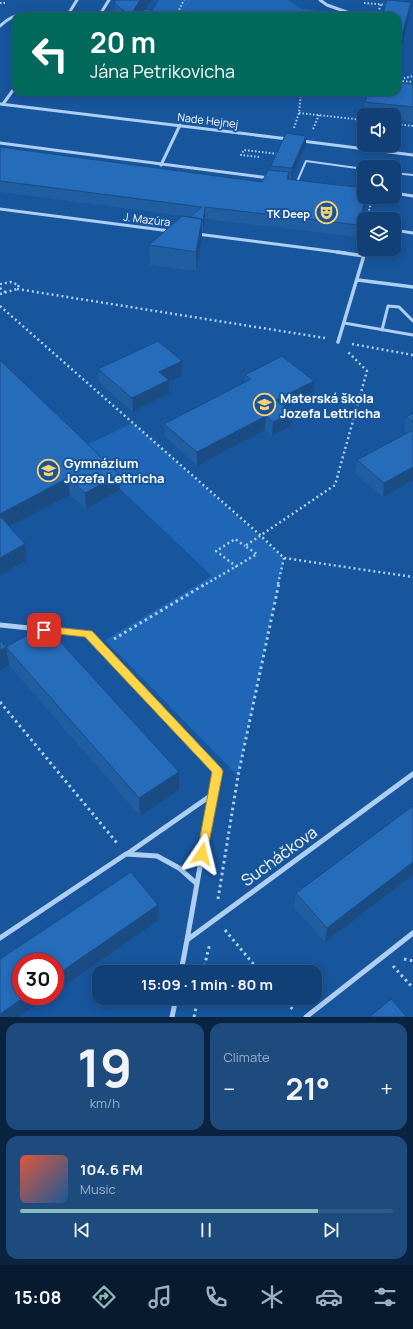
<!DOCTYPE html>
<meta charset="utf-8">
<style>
:root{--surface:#114076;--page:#1e4b7e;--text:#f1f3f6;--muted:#9cafc5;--line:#305988;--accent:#8bbbb9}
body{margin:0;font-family:Manrope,sans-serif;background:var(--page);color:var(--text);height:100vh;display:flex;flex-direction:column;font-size:15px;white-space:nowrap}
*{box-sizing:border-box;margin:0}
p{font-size:13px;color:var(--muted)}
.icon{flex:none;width:22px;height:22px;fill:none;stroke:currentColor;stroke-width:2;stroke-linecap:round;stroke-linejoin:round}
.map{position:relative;height:1017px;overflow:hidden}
.sheet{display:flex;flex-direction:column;gap:6px;padding:6px;background:#092341;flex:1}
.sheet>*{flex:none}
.top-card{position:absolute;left:12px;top:12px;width:389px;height:84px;border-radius:12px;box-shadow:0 2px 10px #0003,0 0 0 1px var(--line);background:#00695c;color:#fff;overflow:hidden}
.tools{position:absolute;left:357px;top:108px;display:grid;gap:8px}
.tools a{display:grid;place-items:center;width:44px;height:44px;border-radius:8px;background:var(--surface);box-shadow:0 2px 10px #0003,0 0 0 1px var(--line);font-size:20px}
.speed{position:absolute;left:12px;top:953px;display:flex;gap:8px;font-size:20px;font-weight:700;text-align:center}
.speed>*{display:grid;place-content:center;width:52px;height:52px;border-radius:50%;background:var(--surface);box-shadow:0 2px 10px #0003,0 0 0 1px var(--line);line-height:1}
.speed .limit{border:6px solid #d22;background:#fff;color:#111}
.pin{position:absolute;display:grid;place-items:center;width:34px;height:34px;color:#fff;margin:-17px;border-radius:8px;box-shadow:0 2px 6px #0006}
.me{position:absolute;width:44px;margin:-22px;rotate:10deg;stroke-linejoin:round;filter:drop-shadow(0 0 3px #0008)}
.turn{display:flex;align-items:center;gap:14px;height:84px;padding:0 12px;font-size:18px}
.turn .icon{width:52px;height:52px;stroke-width:2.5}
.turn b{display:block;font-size:28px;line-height:34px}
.big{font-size:30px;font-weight:700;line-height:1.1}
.sheet .widget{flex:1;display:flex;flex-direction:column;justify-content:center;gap:6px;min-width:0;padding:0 14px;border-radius:12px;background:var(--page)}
.sheet .dial{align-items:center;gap:0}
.dial b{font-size:52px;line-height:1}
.song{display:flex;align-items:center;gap:12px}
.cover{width:48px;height:48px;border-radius:6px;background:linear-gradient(135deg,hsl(10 70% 55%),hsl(210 70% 35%))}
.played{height:4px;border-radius:2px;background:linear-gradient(90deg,var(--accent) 80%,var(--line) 80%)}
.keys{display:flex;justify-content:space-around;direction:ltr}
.heat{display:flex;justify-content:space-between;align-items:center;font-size:22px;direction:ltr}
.sheet .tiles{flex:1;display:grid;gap:6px;grid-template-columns:1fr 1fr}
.widget:last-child{grid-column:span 2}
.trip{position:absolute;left:92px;top:965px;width:230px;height:40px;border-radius:12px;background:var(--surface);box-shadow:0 2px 10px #0003,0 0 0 1px var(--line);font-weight:700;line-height:40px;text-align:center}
.menu{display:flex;height:64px;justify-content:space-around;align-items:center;background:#071a2f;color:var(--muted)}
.menu .icon{width:28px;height:28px}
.menu .on{color:var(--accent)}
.menu b{font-size:18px;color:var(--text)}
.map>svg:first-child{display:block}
.green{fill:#1f67b6}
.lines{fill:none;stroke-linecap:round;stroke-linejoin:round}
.path-far2{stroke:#aecff3;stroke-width:2;stroke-dasharray:1.5 2;stroke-linecap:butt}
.path-far1{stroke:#aecff3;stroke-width:2.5;stroke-dasharray:2 3;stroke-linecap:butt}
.path{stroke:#aecff3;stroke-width:3;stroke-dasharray:2.5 3.5;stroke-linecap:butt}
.service-far1{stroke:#aecff3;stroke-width:2}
.service{stroke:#aecff3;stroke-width:3}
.minor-far2{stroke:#aecff3;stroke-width:3}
.minor-far1{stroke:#aecff3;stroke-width:3.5}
.minor{stroke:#aecff3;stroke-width:5}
.wall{fill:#205da1}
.shaded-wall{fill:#1a4c83}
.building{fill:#256cbb;stroke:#1a4c83}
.route{fill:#ffd54a;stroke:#a68a30}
.labels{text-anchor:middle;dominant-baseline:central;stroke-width:4;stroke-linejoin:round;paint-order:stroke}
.far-street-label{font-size:11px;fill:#fff;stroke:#17559d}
.far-poi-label{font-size:11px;font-weight:bold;fill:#fff;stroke:#17559d;text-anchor:end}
.poi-label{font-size:13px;font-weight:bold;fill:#fff;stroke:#17559d;text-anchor:start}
.near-street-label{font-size:16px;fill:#fff;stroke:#17559d}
</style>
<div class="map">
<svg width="413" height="1017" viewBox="0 0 413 1017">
<rect width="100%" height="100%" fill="#17559d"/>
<path class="green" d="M159 0H288L302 9 328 12 326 16H151L150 15Z
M133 423 284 558 238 776 105 640 212 576 78 449Z"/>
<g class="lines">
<path class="path-far2" d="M0 3H7
M364 3 389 5
M176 16 184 0
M377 16 381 4
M397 80 413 76
M399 81 413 82
M299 113 364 120
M394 124 413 126
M294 128 299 113 301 92
M313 129 319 115
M259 157 241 155 244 150 278 154
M366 197 372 198 367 219
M360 237 364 227"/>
<path class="path-far1" d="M17 289 325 338
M0 294 17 289 19 285 10 282 1 284 0 288 5 292
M0 306 259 534 284 558 413 577
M352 344 413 355
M237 567 216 551 235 539 245 546
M206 584 257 554 245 546 335 485 367 371 347 351
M278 584 284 558"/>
<path class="path" d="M114 639 207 583
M0 702 117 843
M218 899 238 776 279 583
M225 930 260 972
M404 959 413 961
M393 966 413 988
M203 972 210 943
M283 998 294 1011
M194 1017 198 998"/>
<path class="service-far1" d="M394 173 413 175
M297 182 306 161 364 169"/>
<path class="service" d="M344 323 413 335
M382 330 388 306 399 307 413 321"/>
<path class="minor-far2" d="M320 0 327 5 358 16
M67 16 77 0
M99 16 109 0
M0 26C18 8 42 13 65 16
M0 104 288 139
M3 104 16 86
M302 141 413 155
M0 143 269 178
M161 165 180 125
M394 193 413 196
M0 209 170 231
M394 230 413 233
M197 234 345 253
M365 253 366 249"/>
<path class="minor-far1" d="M337 252 364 256
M358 280 413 287
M338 342 365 252"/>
<path class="minor" d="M0 625 88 634 217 771 187 940
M127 854 213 794
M0 938 126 854 157 856 179 868 197 884
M181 972 187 940 413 774
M172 1017 176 998
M306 1017 413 933"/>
</g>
<path class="wall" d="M114 3 146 9 158 16H115Z
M413 84V122L394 120V115H364V116L365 102Z
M306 136V145L291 178H289V179L367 201 357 237 205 219 203 232H202V238L196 271 150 265 149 245 190 217 0 192V147L262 182 270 170 271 166Z
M0 360 119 474 120 490 86 509 70 495 10 527 25 544 27 560 0 575Z
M98 369 182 375 169 381V394L133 412 99 382Z
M245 375 314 381 313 394 286 408 291 426 272 436 265 430 197 466 165 437 164 424 245 382Z
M413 413V480L383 497 355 474 357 460 407 433 404 430 406 417Z
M6 647 179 772V790L140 816 9 665 0 671Z
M413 806 325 942 294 908 296 893Z"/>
<path class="shaded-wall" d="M140 0H151L142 16 132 13Z
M411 2 409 19 397 64V54Z
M306 136V145L291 178 292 168Z
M289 172V184L287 179Z
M366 197H368L367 201 357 237 358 225Z
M205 207V219L203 232V220Z
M202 219V238L196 271V252Z
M182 361V375L169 381V394L133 412 132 398 159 372Z
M314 381 313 394 276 414V400Z
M292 412 291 426 272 436 273 422Z
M266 416 265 430 197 466V452Z
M413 467V480L383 497 384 483Z
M119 474 120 490 86 509 85 493Z
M68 478 70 495 1 531 0 522V514Z
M25 544 27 560 0 575V558Z
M6 647 9 665 0 671V650Z
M179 772V790L140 816 139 798Z
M413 862V875L325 942 327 928Z
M158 905 159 920 55 992V976Z
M26 996H50L19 1017H0V1014Z"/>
<path class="building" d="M116 0H140L132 13 148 9 158 16H124L123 15 128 14 114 3Z
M387 0 411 2 397 54V16H382Z
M397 82 413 84V107L365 102 368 92H397Z
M286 133 306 136 292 168 271 166Z
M0 147 262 182 268 170 289 172 287 179 364 188V197H366L358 225 205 207 203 220H201L202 219 190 217 202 207 0 181Z
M182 216 202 219 196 252 149 245Z
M158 341 182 361 159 372 169 380 132 398 98 369Z
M282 356 314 381 276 400 292 412 273 422 266 416 197 452 164 424 251 379 245 375Z
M0 360 119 474 85 493 68 478 0 514Z
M413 413V422L406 417Z
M413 430V467L384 483 357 460Z
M0 516 25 544 0 558Z
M45 625 179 772 139 798 6 647Z
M0 640 6 647 0 650Z
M413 806V862L327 928 296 893Z
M131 872 158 905 55 976V962H21V996H26L0 1014V959Z
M391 999 407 1017H369Z"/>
<path class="route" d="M44 626 92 631 221 768 223 771 206 858 202 859 198 858 197 854 212 772 85 637 41 632 39 630 41 627Z"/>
<defs>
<symbol id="theatre-ring" viewBox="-11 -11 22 22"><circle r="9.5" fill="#17559d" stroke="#ffd270" stroke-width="1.5"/><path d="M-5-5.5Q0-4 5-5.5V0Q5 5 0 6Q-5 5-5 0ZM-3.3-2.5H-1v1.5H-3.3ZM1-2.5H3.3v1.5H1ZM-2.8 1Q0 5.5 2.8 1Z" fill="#ffd270"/></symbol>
<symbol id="school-ring" viewBox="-11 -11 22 22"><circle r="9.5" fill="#17559d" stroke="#ffd270" stroke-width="1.5"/><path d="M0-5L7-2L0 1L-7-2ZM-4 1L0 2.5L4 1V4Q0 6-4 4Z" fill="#ffd270"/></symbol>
</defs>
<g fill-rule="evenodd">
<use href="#theatre-ring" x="314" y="200" width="25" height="25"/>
<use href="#school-ring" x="252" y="392" width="25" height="25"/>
<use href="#school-ring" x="36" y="458" width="25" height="25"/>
</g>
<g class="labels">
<g class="far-street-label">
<text transform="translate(208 120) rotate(7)">Nade Hejnej</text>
<text transform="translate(147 219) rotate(7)">J. Mazúra</text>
</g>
<g class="far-poi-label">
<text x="310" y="213">TK Deep</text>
</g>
<g class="poi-label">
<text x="280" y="398">Materská škola<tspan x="280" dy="15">Jozefa Lettricha</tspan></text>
<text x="64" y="463">Gymnázium<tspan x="64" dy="15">Jozefa Lettricha</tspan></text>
</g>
<g class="near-street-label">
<text transform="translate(279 856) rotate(-36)">Sucháčkova</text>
</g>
</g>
</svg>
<div class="tools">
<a><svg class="icon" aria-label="sound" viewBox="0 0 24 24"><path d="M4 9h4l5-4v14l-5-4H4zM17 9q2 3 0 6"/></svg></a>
<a><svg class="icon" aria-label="search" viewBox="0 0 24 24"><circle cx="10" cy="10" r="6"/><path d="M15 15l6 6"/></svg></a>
<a><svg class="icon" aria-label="layers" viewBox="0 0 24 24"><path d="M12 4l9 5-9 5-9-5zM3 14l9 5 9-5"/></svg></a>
</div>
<div class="speed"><div class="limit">30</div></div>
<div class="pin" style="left:44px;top:630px;background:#d93025"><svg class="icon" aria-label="arrive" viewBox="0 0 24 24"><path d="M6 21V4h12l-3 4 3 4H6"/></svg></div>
<svg class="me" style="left:202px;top:854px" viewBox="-20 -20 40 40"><path d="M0-17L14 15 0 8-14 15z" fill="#ffd54a" stroke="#fff" stroke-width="4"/></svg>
<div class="trip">15:09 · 1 min · 80 m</div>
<div class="top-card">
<div class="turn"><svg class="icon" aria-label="left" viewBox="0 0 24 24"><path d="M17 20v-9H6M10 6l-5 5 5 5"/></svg><div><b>20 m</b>Jána Petrikovicha</div></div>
</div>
</div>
<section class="sheet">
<div class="tiles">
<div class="widget dial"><b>19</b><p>km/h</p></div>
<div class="widget"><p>Climate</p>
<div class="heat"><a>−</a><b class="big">21°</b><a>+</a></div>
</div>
<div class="widget">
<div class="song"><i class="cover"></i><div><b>104.6 FM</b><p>Music</p></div></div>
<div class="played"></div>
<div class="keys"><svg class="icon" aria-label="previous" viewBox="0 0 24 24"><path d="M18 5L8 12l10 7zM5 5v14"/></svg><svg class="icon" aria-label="pause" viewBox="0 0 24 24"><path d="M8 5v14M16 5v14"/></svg><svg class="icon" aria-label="next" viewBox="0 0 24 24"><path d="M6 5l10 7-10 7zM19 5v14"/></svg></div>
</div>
</div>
</section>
<nav class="menu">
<b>15:08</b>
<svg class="icon on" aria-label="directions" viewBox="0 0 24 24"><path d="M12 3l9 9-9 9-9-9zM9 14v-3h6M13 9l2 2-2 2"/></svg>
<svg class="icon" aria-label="music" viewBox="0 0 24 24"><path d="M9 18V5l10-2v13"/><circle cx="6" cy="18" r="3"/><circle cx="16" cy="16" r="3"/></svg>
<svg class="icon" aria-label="phone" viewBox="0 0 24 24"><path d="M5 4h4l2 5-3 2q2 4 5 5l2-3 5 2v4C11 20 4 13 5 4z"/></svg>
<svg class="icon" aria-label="climate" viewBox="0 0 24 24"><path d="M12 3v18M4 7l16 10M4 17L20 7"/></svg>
<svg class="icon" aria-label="car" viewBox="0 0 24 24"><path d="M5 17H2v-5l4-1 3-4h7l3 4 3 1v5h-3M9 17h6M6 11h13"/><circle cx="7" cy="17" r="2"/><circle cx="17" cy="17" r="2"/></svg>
<svg class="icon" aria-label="filters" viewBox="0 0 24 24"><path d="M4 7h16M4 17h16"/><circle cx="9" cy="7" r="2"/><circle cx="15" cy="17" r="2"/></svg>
</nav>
